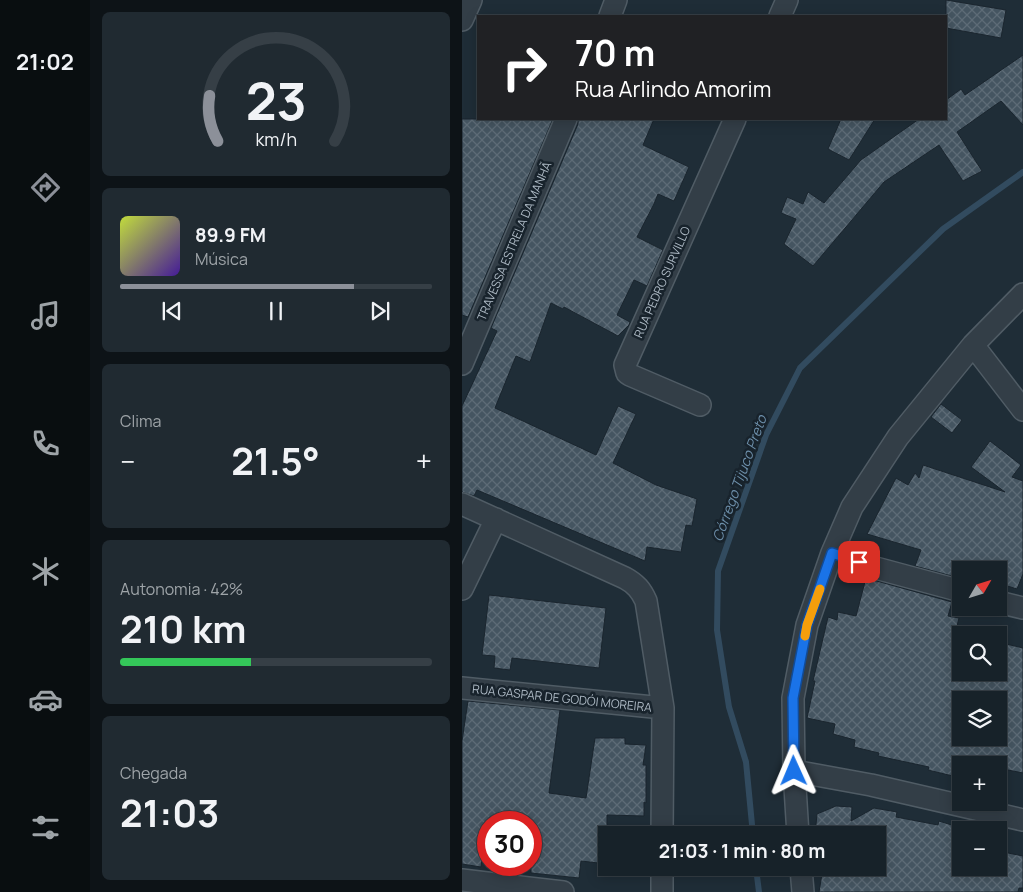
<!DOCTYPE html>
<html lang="pt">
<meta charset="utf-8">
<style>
:root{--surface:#172229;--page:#202a31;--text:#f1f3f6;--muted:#9ea4a8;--line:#363f46;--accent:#8c9099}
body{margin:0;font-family:Manrope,sans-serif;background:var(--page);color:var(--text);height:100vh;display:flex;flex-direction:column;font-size:19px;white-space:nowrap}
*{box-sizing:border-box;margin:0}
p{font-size:16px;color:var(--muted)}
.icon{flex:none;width:28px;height:28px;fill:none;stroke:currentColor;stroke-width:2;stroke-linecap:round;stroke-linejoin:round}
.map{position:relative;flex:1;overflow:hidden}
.side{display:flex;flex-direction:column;gap:12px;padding:12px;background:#0d1317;width:372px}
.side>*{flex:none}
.hud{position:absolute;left:15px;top:15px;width:470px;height:105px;border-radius:0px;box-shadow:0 2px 12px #0003,0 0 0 1px var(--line);background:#202124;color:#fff;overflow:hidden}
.needle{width:32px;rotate:51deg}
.fabs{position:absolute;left:490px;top:561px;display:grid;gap:10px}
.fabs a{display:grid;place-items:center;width:55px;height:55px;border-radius:0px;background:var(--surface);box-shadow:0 2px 12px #0003,0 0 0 1px var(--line);font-size:25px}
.speed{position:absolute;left:15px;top:811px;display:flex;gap:10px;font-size:25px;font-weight:700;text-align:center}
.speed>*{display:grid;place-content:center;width:65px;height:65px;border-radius:50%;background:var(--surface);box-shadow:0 2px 12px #0003,0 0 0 1px var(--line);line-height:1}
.speed .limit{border:8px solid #d22;background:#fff;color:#111}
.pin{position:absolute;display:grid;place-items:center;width:42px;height:42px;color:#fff;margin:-21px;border-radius:10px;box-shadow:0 2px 8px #0006}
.me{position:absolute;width:55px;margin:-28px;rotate:359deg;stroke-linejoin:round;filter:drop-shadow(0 0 4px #0008)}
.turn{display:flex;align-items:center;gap:18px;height:105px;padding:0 15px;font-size:22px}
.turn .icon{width:65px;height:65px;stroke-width:2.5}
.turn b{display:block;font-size:35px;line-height:42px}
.big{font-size:38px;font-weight:700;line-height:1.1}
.side .tile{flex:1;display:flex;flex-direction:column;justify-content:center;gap:8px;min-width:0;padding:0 18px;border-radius:8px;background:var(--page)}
.side .dial{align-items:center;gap:0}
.dial svg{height:130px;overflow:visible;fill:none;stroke:var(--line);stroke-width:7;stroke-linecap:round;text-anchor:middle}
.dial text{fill:var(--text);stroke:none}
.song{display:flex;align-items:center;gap:15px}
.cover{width:60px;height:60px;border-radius:8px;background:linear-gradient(135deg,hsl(70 70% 55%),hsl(260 70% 35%))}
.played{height:5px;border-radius:2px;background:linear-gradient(90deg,var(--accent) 75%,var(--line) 75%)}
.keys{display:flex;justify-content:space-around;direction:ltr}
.heat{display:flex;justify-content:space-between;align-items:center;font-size:28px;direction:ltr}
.charge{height:8px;border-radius:4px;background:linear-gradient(90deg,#34c759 42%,var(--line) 0)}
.trip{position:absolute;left:136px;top:826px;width:288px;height:50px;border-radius:0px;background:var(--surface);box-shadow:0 2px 12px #0003,0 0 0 1px var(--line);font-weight:700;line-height:50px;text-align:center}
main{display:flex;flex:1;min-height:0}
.tabs{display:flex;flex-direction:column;width:90px;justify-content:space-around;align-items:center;background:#090e10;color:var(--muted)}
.tabs .icon{width:35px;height:35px}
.tabs .active{color:var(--accent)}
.tabs b{font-size:22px;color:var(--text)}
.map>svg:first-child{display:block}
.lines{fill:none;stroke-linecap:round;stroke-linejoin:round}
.stream{stroke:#324b5f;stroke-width:6}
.building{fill:url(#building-cross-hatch);stroke:#1a252e;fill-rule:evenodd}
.minor-casing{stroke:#505c65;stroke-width:24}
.minor{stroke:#333e47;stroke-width:21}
.route-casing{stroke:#114b97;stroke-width:12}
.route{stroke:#1a73e8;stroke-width:9}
.slow{stroke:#f59e0b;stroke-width:9}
.labels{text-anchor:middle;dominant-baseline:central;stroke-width:5;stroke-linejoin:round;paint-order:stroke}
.street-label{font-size:12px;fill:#adb9c4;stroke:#18232c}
.water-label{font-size:14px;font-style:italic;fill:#6d8faa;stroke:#18232c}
</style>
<main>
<nav class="tabs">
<b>21:02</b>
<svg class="icon active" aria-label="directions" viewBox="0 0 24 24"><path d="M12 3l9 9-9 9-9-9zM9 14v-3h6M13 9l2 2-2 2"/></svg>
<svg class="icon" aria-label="music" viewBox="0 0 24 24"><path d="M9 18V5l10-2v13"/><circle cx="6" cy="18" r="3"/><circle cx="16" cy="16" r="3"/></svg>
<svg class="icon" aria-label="phone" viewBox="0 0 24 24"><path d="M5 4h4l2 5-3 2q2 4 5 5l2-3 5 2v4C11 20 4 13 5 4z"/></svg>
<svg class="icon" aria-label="climate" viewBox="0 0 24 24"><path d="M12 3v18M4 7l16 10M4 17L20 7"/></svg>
<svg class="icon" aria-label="car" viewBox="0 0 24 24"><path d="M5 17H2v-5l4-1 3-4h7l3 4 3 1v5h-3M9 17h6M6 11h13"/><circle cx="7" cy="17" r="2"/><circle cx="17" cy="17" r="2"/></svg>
<svg class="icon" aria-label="filters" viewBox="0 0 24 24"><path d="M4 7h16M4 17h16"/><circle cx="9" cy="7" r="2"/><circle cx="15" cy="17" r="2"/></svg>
</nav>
<section class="side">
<div class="tile dial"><svg viewBox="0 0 100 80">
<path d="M14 69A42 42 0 1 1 86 69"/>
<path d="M14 69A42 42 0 0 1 9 41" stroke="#8c9099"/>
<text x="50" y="56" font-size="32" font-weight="700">23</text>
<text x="50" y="72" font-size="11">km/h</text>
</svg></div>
<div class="tile">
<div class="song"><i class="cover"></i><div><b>89.9 FM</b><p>Música</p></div></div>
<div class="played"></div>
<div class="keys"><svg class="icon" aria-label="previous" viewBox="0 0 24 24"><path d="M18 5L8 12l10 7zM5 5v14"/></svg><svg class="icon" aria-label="pause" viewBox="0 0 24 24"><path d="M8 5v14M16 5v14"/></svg><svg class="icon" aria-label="next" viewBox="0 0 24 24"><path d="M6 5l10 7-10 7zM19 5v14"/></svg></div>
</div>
<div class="tile"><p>Clima</p>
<div class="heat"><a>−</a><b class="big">21.5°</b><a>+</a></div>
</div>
<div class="tile"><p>Autonomia · 42%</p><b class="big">210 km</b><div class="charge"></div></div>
<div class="tile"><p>Chegada</p><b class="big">21:03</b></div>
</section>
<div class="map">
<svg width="561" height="892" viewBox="0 0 561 892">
<defs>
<pattern id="building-cross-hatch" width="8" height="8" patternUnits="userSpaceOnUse" patternTransform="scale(1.25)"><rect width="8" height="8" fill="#455561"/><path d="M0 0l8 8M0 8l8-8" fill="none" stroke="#5d6b76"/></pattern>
</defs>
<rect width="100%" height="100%" fill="#1f2d37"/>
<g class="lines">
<path class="stream" d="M291 835 284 762 267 707 255 630 256 571 304 435 338 368 481 229 561 172
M294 868 297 892"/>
</g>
<path class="building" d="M484 0 544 10 539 38 484 28Z
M561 55V125L539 101 495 132 520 171 501 181 477 145 422 182 351 266 322 244 334 219 319 213 325 197 341 204 346 192 362 203 399 160 457 119H484V100L499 89 503 95Z
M0 119H91L6 317 0 315Z
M116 119H192L181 145 227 167 212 201 196 194 192 204 175 237 201 250 185 286 172 280 155 315 168 322 167 325 156 336 102 307 101 309 89 303 68 362 54 356 33 408 134 455 156 406 174 414 151 463 194 485 235 499 230 526 224 525 219 552 185 547 183 561 15 490 12 496 0 492V406L35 331 29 328 116 124Z
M379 119H413L387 160 366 149Z
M479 404 500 420 490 433 469 417Z
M528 441 559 465 550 477 561 481V574L555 589 536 583V570H499L497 578 453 566 459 550 405 534 434 478 446 485 453 473 457 478 461 465 543 492 509 467Z
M404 578 490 602 486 616 497 618 490 646 499 648V672H536V642L561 648V773L536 768V765H499V778L466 770 467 767 416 756 417 753 392 747 393 740 371 734 373 724 345 718 353 681H351L366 617 375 620 376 612 394 616ZM499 700H536V738H499Z
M27 595 144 608 137 668 50 658 48 670 32 668 33 656 20 655Z
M6 701 98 710 87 793 124 798 133 738H163V744L184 745 181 765H184V803L182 802V816L145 815V864L119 861 117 878 69 873V822H26V852L21 851 19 867 0 864V741Z
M374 806 390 807 389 821 412 808 435 812 434 817 476 825 477 821 499 828V847L495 868H536V851L561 856V888H557L556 892H357L360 874 355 873V868H415V835H353L355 814Z"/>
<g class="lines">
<defs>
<path id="minor" d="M148 16 154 0
M318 16 325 0
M0 20 9 0
M511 345 561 410
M0 364 104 119
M238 405 168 375 165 373 163 365 273 119
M0 504 163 578C174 584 179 590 184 601L201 708 200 835
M370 553 410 567 499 591
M0 589 34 519
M536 602 561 608
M0 688 201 708
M332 771 409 785 561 820
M336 835 332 771 331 698 345 625 370 553 390 507 436 437 511 345 561 294
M339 868 341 892
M0 880 101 892
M200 892V868"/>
</defs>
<use href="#minor" class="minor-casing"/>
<use href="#minor" class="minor"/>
</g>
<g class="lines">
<defs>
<path id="route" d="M332 771 331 698 345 625 370 553 397 562"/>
</defs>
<use href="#route" class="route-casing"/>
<use href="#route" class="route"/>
<path class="slow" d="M343 636 345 625 358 589"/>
</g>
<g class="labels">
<g class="street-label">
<text transform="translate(52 241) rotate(-67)">TRAVESSA ESTRELA DA MANHÃ</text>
<text transform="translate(200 282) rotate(-66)">RUA PEDRO SURVILLO</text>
<text transform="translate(100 698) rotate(6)">RUA GASPAR DE GODÓI MOREIRA</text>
</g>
<g class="water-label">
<text transform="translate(277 478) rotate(-70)">Córrego Tijuco Preto</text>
</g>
</g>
</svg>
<div class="fabs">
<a><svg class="needle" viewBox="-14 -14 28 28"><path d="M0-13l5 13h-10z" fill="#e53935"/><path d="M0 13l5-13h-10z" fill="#9ea4a8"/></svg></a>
<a><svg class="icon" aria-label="search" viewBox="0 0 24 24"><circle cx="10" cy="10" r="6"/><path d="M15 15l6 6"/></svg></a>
<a><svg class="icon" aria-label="layers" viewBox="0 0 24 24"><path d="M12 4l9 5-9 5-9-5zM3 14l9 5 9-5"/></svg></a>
<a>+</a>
<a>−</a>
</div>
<div class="speed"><div class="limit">30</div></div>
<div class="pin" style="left:397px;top:562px;background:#d93025"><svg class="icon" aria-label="arrive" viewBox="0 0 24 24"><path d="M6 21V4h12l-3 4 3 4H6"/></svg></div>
<svg class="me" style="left:332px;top:771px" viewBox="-20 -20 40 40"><path d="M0-17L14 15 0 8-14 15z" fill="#1a73e8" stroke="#fff" stroke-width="4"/></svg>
<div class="trip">21:03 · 1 min · 80 m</div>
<div class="hud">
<div class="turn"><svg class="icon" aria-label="right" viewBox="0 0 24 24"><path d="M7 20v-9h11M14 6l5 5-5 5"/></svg><div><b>70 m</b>Rua Arlindo Amorim</div></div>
</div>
</div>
</main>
